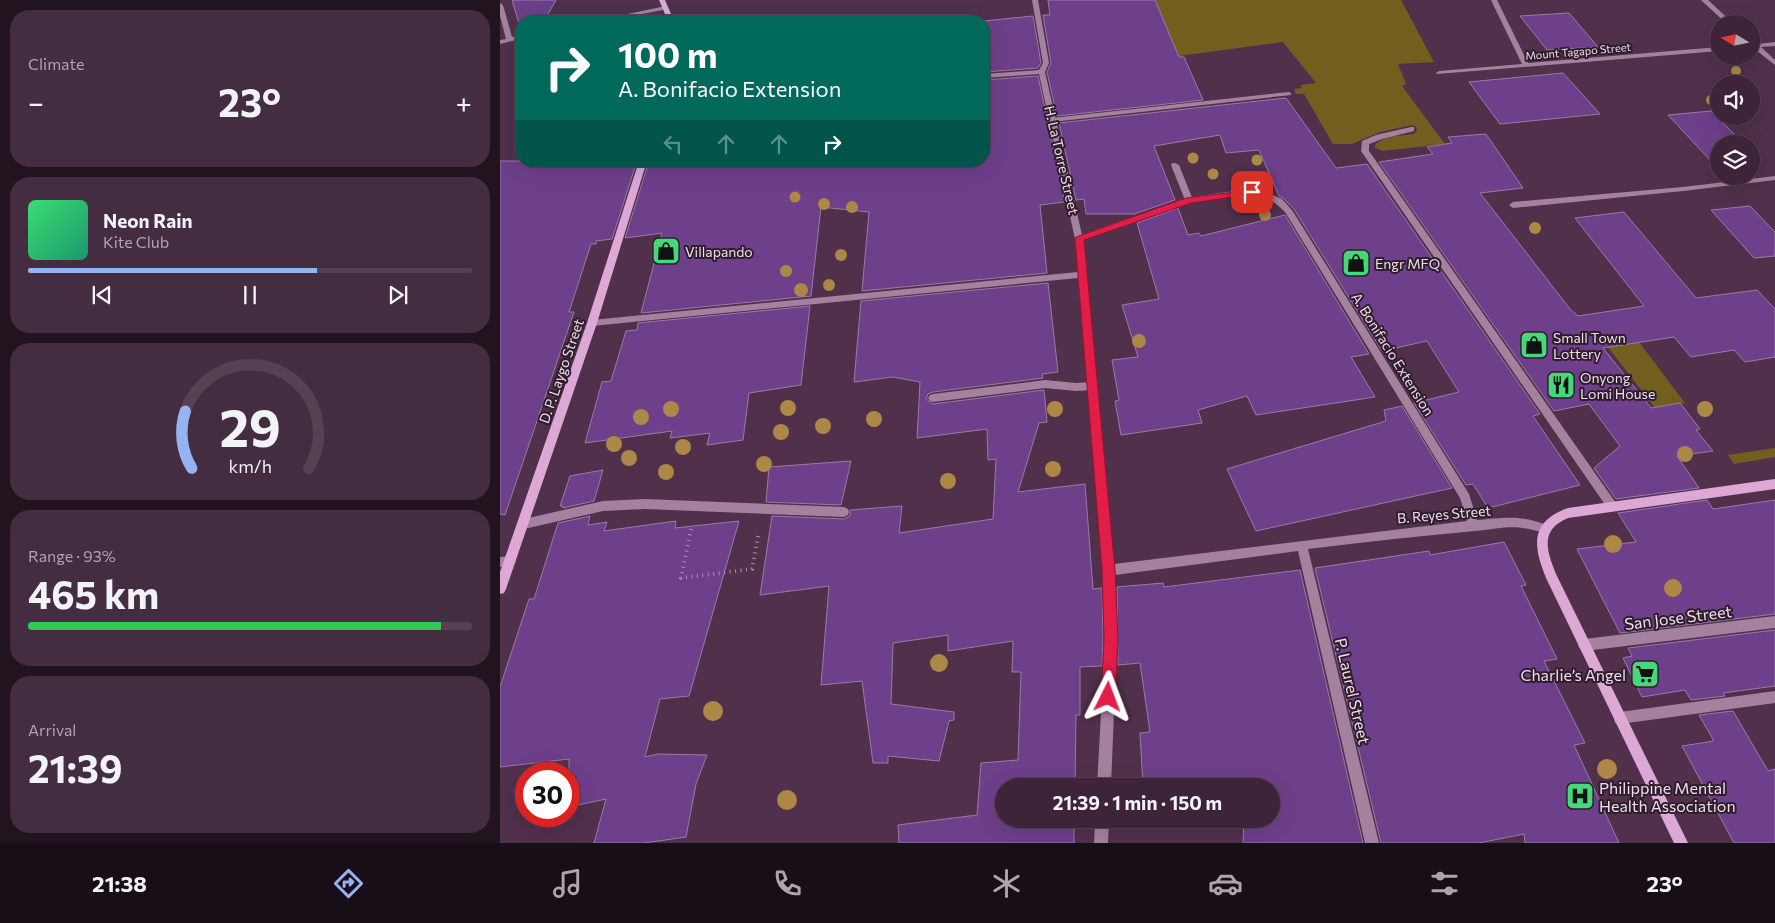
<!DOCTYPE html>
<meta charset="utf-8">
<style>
:root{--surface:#3d2439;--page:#442c41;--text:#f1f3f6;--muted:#ada4ae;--line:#564153;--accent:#95b2f1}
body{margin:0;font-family:Commissioner,sans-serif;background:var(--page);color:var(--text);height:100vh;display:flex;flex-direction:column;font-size:19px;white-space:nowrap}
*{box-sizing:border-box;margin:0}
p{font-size:16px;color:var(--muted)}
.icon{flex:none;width:28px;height:28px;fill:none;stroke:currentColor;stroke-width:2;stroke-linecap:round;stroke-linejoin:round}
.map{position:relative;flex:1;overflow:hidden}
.panel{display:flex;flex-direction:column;gap:10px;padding:10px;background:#22141f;width:500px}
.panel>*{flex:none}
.banner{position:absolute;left:15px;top:15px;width:475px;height:152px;border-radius:20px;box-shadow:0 5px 20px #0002,0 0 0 1px var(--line);background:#00695c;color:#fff;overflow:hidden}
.needle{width:32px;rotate:280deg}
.fabs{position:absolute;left:1210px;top:15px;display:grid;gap:10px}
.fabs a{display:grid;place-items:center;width:50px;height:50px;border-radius:50%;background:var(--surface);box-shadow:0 5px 20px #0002,0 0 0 1px var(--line);font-size:25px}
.speed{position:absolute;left:15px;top:762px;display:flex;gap:10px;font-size:25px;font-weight:700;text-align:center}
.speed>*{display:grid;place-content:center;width:65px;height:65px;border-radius:50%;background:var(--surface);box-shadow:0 5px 20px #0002,0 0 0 1px var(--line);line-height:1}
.speed .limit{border:8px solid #d22;background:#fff;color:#111}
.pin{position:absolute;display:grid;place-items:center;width:42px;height:42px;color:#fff;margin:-21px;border-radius:10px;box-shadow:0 2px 8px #0006}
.me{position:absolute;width:55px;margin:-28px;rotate:3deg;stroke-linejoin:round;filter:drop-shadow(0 0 4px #0008)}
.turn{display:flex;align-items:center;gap:18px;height:105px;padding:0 20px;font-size:22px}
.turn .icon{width:65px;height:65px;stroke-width:2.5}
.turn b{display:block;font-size:35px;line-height:42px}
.lanes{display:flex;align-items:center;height:48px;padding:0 20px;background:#0003;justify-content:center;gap:25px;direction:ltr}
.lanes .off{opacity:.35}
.big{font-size:38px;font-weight:700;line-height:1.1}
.panel .widget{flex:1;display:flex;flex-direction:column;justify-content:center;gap:8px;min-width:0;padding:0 18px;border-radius:20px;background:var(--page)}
.panel .dial{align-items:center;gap:0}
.dial svg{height:130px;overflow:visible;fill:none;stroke:var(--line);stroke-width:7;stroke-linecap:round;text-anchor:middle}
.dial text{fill:var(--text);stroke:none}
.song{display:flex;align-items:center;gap:15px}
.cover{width:60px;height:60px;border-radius:8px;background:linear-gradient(135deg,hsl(140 70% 55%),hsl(160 70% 35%))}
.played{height:5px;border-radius:2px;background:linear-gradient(90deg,var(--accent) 65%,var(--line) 65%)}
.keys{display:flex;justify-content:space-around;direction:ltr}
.heat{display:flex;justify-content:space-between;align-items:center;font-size:28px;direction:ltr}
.charge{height:8px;border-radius:4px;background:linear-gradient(90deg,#34c759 93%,var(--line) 0)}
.trip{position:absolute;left:495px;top:778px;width:285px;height:50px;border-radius:25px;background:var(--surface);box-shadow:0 5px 20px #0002,0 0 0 1px var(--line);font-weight:700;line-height:50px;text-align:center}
.dock{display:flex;height:80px;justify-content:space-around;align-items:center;background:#180e17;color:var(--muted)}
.dock .icon{width:35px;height:35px}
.dock .on{color:var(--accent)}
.dock b{font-size:22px;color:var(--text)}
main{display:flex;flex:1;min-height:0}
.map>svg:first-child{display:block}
.green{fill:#725f1f}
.building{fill:#6e3f8a;stroke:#957ea6}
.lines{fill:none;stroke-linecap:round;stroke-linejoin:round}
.path{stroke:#a88ea4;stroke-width:4;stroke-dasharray:1 4.5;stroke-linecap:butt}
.lane{fill:#a4829f;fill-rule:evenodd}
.street{fill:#a4829f;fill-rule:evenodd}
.secondary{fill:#dda8d6;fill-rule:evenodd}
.tree{fill:#ad8746}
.route{fill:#e11d48;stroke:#92132f}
.labels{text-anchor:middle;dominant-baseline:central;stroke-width:4;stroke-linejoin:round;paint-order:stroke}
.far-street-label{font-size:11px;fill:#f1dcee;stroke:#2d1e2b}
.street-label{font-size:14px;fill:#f1dcee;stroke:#2d1e2b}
.poi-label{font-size:14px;fill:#f1dcee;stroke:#2d1e2b;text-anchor:start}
.near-street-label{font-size:16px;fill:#f1dcee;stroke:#2d1e2b}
.near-poi-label{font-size:16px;fill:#f1dcee;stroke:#2d1e2b;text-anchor:end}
</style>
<main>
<section class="panel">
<div class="widget"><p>Climate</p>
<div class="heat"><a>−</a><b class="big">23°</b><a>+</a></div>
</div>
<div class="widget">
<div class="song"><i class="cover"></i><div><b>Neon Rain</b><p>Kite Club</p></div></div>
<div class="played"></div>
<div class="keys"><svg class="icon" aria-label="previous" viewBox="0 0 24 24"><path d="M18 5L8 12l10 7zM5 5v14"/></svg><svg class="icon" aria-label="pause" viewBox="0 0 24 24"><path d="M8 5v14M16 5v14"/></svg><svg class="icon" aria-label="next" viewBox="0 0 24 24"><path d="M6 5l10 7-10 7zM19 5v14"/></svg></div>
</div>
<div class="widget dial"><svg viewBox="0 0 100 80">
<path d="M14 69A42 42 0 1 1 86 69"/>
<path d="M14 69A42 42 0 0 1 10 34" stroke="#95b2f1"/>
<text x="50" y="56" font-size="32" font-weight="700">29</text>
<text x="50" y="72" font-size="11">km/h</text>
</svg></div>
<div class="widget"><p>Range · 93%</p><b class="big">465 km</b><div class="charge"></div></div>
<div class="widget"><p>Arrival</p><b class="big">21:39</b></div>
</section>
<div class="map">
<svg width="1275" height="843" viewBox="0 0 1275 843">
<rect width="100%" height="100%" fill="#51304c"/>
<path class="green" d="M655 0H901L934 62 898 64 906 84 902 86 945 144 882 151 874 147C881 135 901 136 914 134L917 131 916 127 912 125 880 132 852 144H833L804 94H796L794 89 802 88 801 85 816 83 783 42 656 59 660 12Z
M1084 316 1139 342 1185 403 1155 408Z
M1275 448V457L1234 464 1228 455Z"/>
<path class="building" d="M12 0H56L44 21H21V30Z
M548 0H655L679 57H684L703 100 557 116 547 72 551 63 543 15H550Z
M1069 13 1098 47 1047 50 1020 16Z
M533 16 541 63 538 68 484 72V21Z
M1063 73 1100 114 1000 124 969 82Z
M538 76 565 202 540 205 547 273 362 291 369 212 321 207 311 296 141 313 162 233 125 238 149 161H484V80Z
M786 98 836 168 867 164 1040 414 1033 416 1080 485 988 508 973 484 966 485 914 403 959 392 927 341 882 351 794 209 783 198 779 196 759 150 726 153 720 135 654 146 675 200 634 214H586L584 199 576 200 559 123Z
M1211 111 1244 144H1219V159L1210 160 1168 115Z
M986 134 1023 188 980 193 1070 309 1078 316 1144 306 1075 218 1124 212 1196 298 1257 290 1275 309V357L1245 362 1234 350 1191 357 1174 337 1103 348 1151 408 1180 403 1200 429 1196 430 1213 451 1177 456 1199 488 1116 499 1094 468 1120 446 1089 404 1054 411 879 162 933 154 927 147 952 143 948 137Z
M0 161H137L112 239 96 241V244H91L69 312H74L5 515 0 514Z
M1250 206 1275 232V256L1254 258 1211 210Z
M678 208 688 235 699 233 701 236 785 215 869 354 851 357 875 397 756 415 747 396 698 410 702 423 621 435 615 401 619 400 612 360 638 357 622 305 659 299 637 223Z
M548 283 558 372 542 374 543 378 433 392 428 394 426 399 433 404 544 390 547 422 539 423 518 492 585 484 593 589 602 588 603 640 602 666 580 667V715H576L575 786H504V819H574V843H399L398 825 477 815 481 763 518 760 521 672H512L513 641 448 651V635L393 643 391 704 454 712V720L449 721 439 761 388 756V763H373L362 681 321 685 329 586 260 595 272 516 344 519 350 516V510L402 506 399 533 493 519 496 459 488 460 487 429 417 438 420 382 393 377 354 382 361 301Z
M310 306 301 385 249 393 243 440 207 445 210 433 170 438 172 431 85 443 102 382 111 381 126 331 137 330 138 323Z
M902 406 952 488 756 531 727 469 886 421 884 410Z
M351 461 341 505 266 502 269 467Z
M103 470 94 501 63 508V506H60L70 476Z
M1207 500 1213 509 1275 500V614L1120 633 1077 549 1136 542 1118 513Z
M90 516 88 525 107 522 104 531 176 521 175 528 239 521 189 696 160 699 145 757 158 754 207 755 196 784 186 837 144 843H94L106 799 69 807V759L0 767V687L29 599H34L58 523Z
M1004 542 1026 585 1021 586 1057 659 1044 661 1085 743 1074 745 1119 843H1025L1024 834 979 843H881L815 568 929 551 930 555Z
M800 570 863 843H743L744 819H771V786H643L640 733 650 732 640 663 618 665 617 587 663 583 664 587Z
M1275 630V686L1223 693 1225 696 1191 700 1185 690 1142 697 1123 658 1132 656 1128 648Z
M1233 711 1268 771 1275 769V843H1234L1182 746 1214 741 1199 715Z"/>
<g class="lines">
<path class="path" d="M191 529 181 578 252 569 259 532"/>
<path class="lane" d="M789 92 791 93V95L552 122 548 120 552 118Z
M672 163H675L679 165 693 200 692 202 689 203 685 200 671 165Z
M545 380 576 383 593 382 598 386 593 390 576 391 545 388 433 402 430 401 428 398 430 395 433 394Z
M1275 691V703L1120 724 1115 723 1114 718 1115 713 1120 712Z"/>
<path class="street" d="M532 0H538L549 63 545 72 582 235 686 198 741 190 766 192 782 199 792 210 969 494 977 520C1007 517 1021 515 1050 526L1052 529 1050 532 1046 534C1016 523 1005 528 975 531 920 536 864 542 808 549L879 843H865L798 551 615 575 617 640 611 786H597L605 640 603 570 578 278 92 326 87 323 92 320 578 272 575 239 539 74 484 78V74L539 70 543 63ZM741 194C761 196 771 197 785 212L960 498 967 521 614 564 583 240 690 202Z
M991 0H997L1028 63 1219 47V51L937 74 936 73 939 71 1022 64Z
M1201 0H1208L1234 24H1227Z
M0 3 3 5 12 37 21 35V39L0 44V40L6 39 0 16Z
M166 6 169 8 168 9 106 21H94Z
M1251 40 1257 44 1275 42V46L1261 47 1275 60V65L1252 47Z
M911 127H914V131L882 139 869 144V151L1116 503 1117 506 1116 509 1112 511 1108 509 861 151 862 141 876 135Z
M1275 176V180L1183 191 1013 208 1009 205 1013 202 1183 187Z
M145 499 344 507 348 509 349 512 348 515 344 517 145 509 103 511 24 529 20 527 19 524 20 521 24 519 103 501Z
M10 556 14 557 16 561 14 565 0 567V557Z
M1275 616V628L1084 651 1080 649 1078 645 1080 641 1084 639Z
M595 819H609L608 843H594Z"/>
<path class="secondary" d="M159 0H165L174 21H168Z
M139 161H147L97 323 6 589 4 593 0 594V572L87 323Z
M1275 479V489L1068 518C1039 530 1047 551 1056 574L1188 843H1174L1047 580C1033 547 1029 522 1068 508Z"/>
</g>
<g class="tree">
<circle cx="1236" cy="71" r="5"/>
<circle cx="1211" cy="100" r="5"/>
<circle cx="693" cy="158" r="5.5"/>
<circle cx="757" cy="160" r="5.5"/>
<circle cx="713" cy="174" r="5.5"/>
<circle cx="295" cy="197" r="5.5"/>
<circle cx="324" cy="204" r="6"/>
<circle cx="352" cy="207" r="6"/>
<circle cx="765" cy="215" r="6"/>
<circle cx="1035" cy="228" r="6"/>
<circle cx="341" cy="255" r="6"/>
<circle cx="286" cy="271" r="6"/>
<circle cx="329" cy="285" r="6"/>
<circle cx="301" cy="290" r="7"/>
<circle cx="639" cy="341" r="7"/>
<circle cx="288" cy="408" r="8"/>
<circle cx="171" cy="409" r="8"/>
<circle cx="555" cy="409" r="8"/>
<circle cx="1205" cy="409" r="8"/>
<circle cx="141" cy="417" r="8"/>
<circle cx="374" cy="419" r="8"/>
<circle cx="323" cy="426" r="8"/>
<circle cx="281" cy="432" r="8"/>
<circle cx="114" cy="444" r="8"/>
<circle cx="183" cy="447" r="8"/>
<circle cx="1185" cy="454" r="8"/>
<circle cx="129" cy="458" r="8"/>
<circle cx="264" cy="464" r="8"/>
<circle cx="553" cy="469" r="8"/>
<circle cx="166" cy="472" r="8"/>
<circle cx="448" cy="481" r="8"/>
<circle cx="1113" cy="544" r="9"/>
<circle cx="1173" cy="588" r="9"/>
<circle cx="439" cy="663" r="9"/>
<circle cx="213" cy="711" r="10"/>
<circle cx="1107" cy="769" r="10"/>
<circle cx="287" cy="800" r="10"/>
</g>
<path class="route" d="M752 190 757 192 755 194 691 203 584 240 615 570 618 640 615 697 613 702 608 704 603 702 601 697 604 640 602 570 575 239 576 237 686 198Z"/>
<defs>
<symbol id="shop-square" viewBox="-11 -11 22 22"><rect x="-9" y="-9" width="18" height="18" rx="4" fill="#46d77a" stroke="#2d1e2b"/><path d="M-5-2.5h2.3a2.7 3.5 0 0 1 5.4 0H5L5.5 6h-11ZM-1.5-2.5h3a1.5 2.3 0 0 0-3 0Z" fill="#111"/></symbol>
<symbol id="restaurant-square" viewBox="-11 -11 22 22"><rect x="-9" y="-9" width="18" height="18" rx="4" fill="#46d77a" stroke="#2d1e2b"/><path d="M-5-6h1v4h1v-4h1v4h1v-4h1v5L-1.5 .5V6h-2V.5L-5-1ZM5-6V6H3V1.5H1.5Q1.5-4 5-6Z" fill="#111"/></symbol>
<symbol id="supermarket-square" viewBox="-11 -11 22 22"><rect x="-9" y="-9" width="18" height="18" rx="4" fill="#46d77a" stroke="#2d1e2b"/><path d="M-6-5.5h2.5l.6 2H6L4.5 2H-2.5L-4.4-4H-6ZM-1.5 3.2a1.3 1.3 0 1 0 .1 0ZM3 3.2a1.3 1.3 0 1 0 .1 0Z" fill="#111"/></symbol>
<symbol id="hospital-square" viewBox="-11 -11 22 22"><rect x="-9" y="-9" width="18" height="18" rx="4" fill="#46d77a" stroke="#2d1e2b"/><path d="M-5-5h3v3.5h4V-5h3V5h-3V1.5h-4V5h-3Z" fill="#111"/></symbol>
</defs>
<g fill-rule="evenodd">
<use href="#shop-square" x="150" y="235" width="32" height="32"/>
<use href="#shop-square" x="840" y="247" width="32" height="32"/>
<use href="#shop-square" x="1018" y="329" width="32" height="32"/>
<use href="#restaurant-square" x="1045" y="369" width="32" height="32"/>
<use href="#supermarket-square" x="1129" y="658" width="32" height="32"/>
<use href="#hospital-square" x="1064" y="780" width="32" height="32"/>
</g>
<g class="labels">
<g class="far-street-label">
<text transform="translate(1078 51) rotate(-5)">Mount Tagapo Street</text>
</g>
<g class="street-label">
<text transform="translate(562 160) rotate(77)">H. La Torre Street</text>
<text transform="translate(893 354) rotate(58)">A. Bonifacio Extension</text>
<text transform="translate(61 371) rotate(-71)">D. P. Laygo Street</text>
<text transform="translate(944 514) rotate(-5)">B. Reyes Street</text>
</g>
<g class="poi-label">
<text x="185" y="251">Villapando</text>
<text x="875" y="263">Engr MFQ</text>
<text x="1053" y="337">Small Town<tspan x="1053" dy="16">Lottery</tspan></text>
<text x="1080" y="377">Onyong<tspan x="1080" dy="16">Lomi House</tspan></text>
</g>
<g class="near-street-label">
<text transform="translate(1178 617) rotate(-7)">San Jose Street</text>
<text transform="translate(853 691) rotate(77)">P. Laurel Street</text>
</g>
<g class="near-poi-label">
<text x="1126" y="674">Charlie’s Angel</text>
<text x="1099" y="787" text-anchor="start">Philippine Mental<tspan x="1099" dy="18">Health Association</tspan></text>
</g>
</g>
</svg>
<div class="fabs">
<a><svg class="needle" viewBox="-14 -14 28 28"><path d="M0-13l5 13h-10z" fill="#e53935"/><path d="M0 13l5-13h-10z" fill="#ada4ae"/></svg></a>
<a><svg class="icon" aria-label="sound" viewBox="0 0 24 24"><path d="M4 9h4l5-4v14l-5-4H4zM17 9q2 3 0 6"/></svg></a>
<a><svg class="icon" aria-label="layers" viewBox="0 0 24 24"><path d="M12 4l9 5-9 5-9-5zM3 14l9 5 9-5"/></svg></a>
</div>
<div class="speed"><div class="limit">30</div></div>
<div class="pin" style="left:752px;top:192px;background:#d93025"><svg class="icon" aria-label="arrive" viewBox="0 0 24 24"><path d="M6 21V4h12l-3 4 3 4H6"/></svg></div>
<svg class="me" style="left:608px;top:697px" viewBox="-20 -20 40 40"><path d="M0-17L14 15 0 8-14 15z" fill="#e11d48" stroke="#fff" stroke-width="4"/></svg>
<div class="trip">21:39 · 1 min · 150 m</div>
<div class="banner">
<div class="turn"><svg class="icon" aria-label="right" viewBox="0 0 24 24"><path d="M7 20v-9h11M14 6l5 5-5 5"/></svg><div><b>100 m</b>A. Bonifacio Extension</div></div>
<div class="lanes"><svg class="icon off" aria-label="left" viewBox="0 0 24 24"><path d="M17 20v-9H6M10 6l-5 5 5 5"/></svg><svg class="icon off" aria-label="ahead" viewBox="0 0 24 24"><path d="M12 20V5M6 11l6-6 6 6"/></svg><svg class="icon off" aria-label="ahead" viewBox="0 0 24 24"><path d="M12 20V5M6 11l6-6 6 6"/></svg><svg class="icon" aria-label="right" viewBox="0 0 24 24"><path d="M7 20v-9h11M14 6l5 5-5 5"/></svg></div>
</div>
</div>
</main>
<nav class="dock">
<b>21:38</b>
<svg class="icon on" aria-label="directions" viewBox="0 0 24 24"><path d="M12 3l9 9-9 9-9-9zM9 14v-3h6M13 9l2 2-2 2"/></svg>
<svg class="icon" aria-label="music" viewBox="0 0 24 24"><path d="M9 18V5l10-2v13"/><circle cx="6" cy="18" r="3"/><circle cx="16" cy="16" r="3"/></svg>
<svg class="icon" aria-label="phone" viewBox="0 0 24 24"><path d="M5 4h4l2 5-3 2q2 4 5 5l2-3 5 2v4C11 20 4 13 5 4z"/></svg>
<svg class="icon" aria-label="climate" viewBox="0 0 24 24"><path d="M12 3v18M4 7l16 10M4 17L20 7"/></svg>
<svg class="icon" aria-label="car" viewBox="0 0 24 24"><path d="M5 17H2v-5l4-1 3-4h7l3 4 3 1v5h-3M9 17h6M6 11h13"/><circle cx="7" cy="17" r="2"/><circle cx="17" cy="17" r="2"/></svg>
<svg class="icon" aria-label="filters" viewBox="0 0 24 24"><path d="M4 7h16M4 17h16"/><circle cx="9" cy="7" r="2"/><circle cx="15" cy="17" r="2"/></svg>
<b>23°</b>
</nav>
